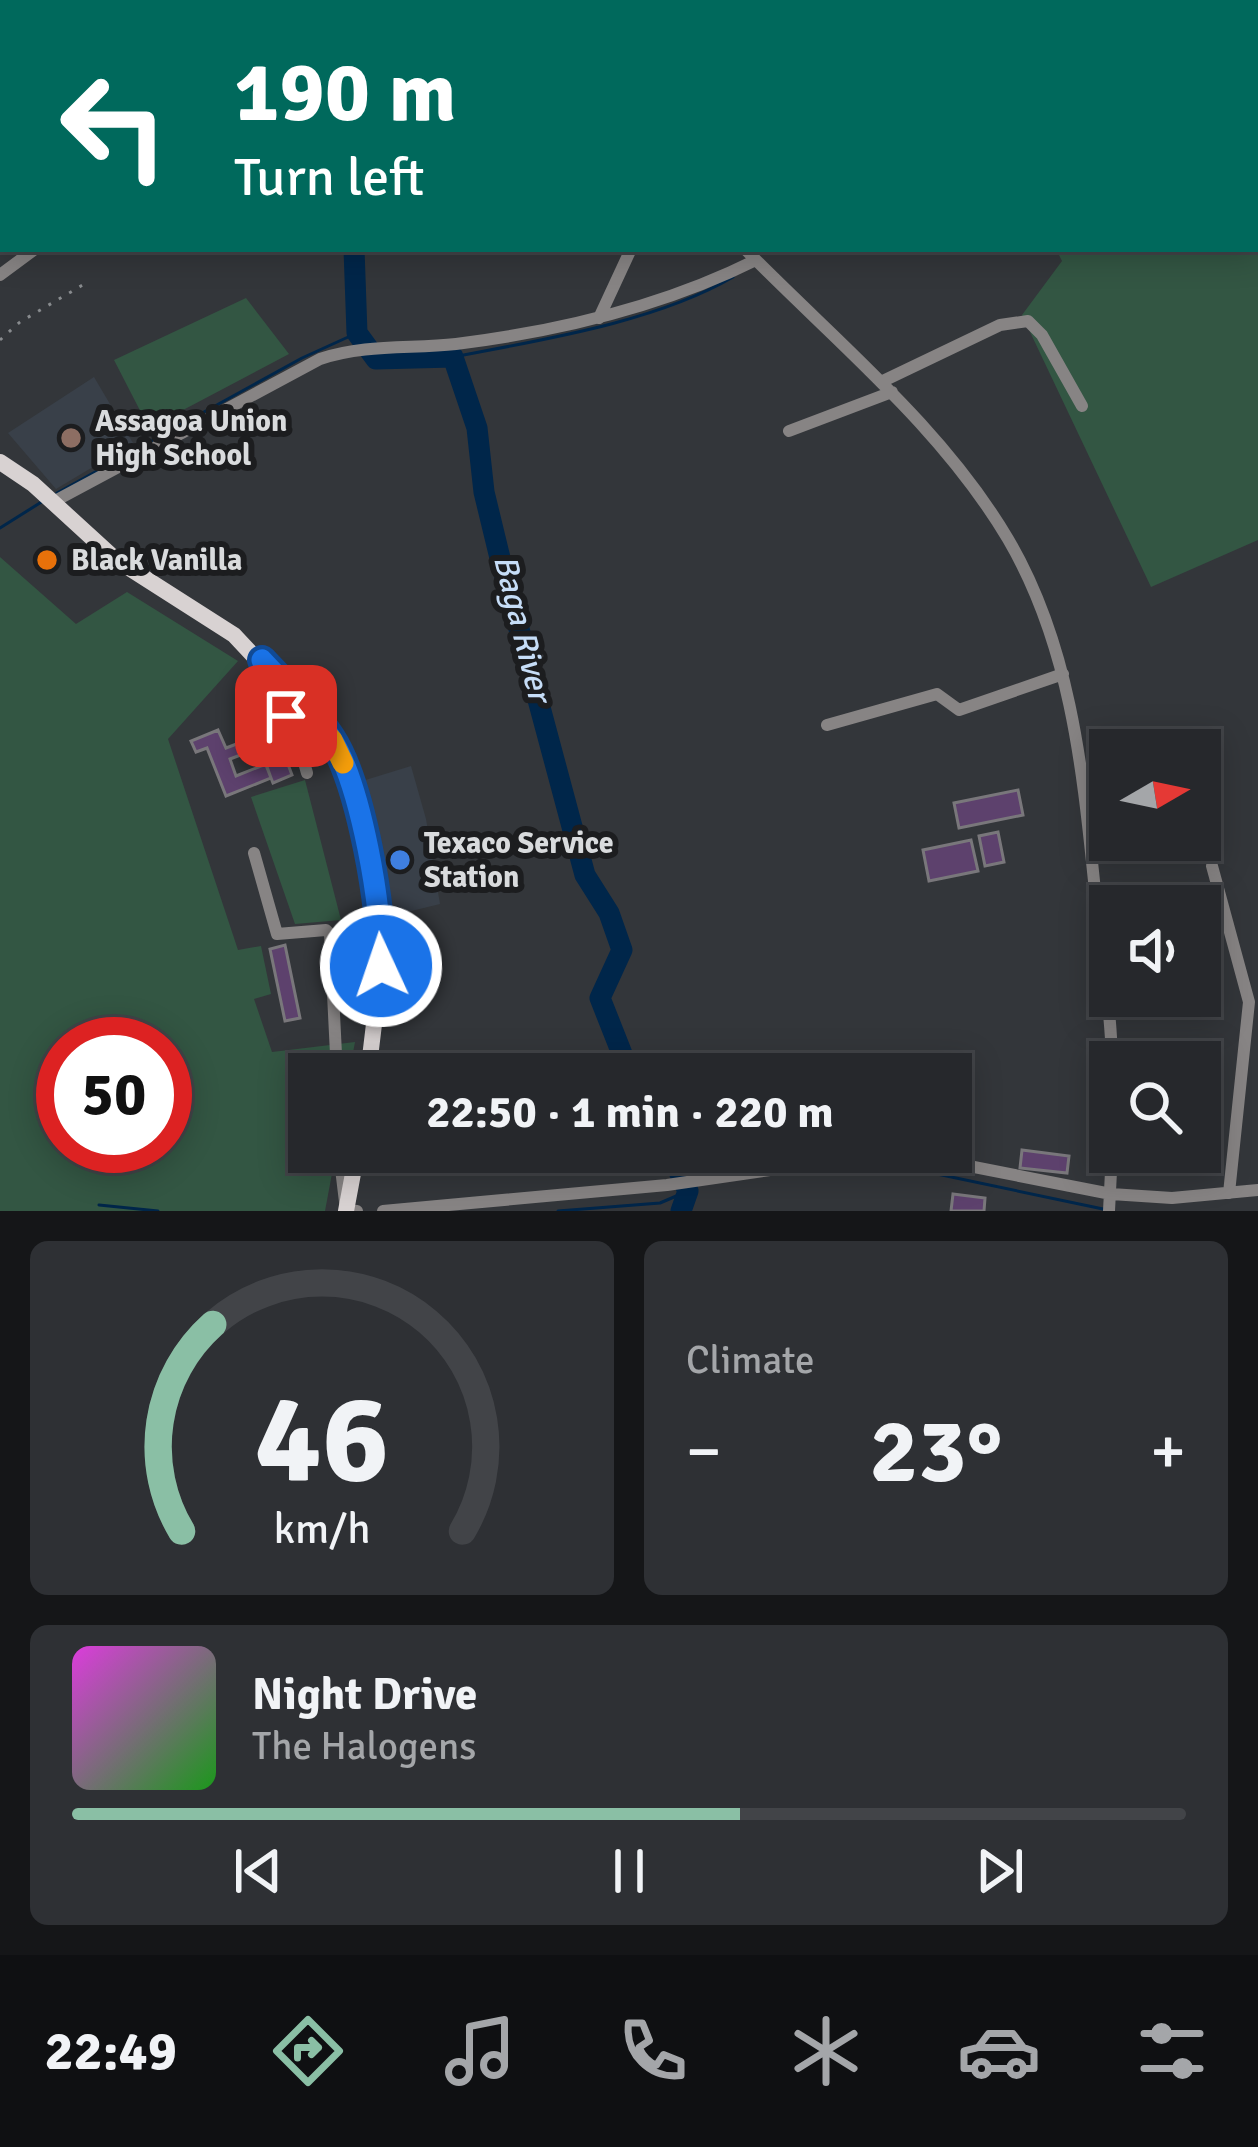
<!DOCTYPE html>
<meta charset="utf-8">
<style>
:root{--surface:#26282c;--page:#2e3034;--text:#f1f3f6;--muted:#a4a6a9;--line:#424448;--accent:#8abfa5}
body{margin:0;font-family:Signika,sans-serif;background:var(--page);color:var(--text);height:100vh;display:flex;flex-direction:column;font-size:45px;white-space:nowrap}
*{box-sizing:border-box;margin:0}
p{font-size:39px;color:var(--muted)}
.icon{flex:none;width:66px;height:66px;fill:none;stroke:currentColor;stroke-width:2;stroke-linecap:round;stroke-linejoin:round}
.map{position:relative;height:1211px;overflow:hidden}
.details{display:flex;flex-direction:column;gap:30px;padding:30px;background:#151618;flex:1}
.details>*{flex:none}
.banner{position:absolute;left:0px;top:0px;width:1260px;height:252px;box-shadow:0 6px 30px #0003,0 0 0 3px var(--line);background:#00695c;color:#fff;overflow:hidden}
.needle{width:78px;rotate:81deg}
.controls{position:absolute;left:1089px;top:729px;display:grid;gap:24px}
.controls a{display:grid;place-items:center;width:132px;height:132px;border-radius:0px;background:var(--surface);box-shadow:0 6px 30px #0003,0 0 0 3px var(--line);font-size:60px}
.speed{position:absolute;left:36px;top:1017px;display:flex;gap:24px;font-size:60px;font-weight:700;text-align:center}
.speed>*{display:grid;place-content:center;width:156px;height:156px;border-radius:50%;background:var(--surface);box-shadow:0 6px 30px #0003,0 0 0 3px var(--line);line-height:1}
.speed .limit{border:18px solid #d22;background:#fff;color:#111}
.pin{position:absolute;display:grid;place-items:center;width:102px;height:102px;color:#fff;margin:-51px;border-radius:24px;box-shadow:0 6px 18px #0006}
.me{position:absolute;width:132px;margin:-66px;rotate:357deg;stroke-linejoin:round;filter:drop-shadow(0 0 9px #0008)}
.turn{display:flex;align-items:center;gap:42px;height:252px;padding:0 36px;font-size:54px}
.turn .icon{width:156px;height:156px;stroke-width:2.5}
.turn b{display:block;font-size:84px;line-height:102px}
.big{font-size:90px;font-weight:700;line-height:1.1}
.details .tile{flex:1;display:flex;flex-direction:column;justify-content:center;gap:18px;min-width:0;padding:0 42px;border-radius:18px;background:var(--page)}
.details .dial{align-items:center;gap:0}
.dial svg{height:312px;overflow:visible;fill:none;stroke:var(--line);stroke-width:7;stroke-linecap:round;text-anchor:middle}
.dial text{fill:var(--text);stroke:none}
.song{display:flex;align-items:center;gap:36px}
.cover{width:144px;height:144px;border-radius:18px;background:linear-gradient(135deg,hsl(300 70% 55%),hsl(120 70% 35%))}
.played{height:12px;border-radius:6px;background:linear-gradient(90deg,var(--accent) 60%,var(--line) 60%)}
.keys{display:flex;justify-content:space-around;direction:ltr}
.heat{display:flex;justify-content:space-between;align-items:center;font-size:66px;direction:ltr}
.details .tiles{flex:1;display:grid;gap:30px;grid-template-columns:1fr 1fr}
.tile:last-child{grid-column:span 2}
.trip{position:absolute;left:288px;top:1053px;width:684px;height:120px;border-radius:0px;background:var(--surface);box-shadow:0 6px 30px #0003,0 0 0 3px var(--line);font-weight:700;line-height:120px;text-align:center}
.tabs{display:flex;height:192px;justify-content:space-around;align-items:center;background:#0f1012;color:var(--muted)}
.tabs .icon{width:84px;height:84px}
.tabs .current{color:var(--accent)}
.tabs b{font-size:54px;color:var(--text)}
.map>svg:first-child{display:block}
.built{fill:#394049}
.green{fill:#335643;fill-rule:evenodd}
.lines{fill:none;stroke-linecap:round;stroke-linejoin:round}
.stream{stroke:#00264a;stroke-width:3}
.river{stroke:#00264a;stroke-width:21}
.building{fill:#5d416d;stroke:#79777b;stroke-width:3}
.path{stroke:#888b8e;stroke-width:3;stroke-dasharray:3 9;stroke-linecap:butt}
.minor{stroke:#878484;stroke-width:12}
.major{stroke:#d8d2d2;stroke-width:16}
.route-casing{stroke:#114b97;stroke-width:30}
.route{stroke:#1a73e8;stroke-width:21}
.slow{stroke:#f59e0b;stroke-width:21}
.education-dot{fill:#8d6e63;stroke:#1c1d1f;stroke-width:4.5}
.food-dot{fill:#e8710a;stroke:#1c1d1f;stroke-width:4.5}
.shop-dot{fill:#3f7fe0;stroke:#1c1d1f;stroke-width:4.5}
.labels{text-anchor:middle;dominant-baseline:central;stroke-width:12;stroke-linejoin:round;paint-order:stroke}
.poi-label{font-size:30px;font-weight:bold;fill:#d9dbdd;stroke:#1c1d1f;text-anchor:start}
.water-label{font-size:33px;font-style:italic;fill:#c6ddf7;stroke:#1c1d1f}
</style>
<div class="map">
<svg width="1258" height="1211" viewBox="0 0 1258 1211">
<rect width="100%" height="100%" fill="#33363a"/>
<path class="built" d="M94 377 133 443 56 489 8 433Z
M411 766 426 819 440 904 391 916 359 782Z"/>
<path class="green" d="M632 0H1258V540L1151 587 1022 315 1062 261 1056 249H1257V3Z
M246 298 289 354 149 428 114 360Z
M0 557 76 624 127 592 238 661 168 739 238 950 261 946 271 994 254 999 272 1052 355 1042 349 1074H309V1152H336L325 1211H0ZM63 1044H165V1146H63Z
M305 780 341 920 295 924 251 797Z"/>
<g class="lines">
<path class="stream" d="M453 357C541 340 656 322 733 277
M57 493 302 358 357 333
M0 528 43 501
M784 1152 803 1161
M676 1165 760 1152
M823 1168 918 1170 1103 1209
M99 1205 158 1211
M558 1211 660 1203 688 1191"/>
<path class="river" d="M234 0 235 3
M354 249 357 333 376 359 453 357 477 428 484 492 500 558 585 875 609 913 622 950 600 998 630 1074
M650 1152 676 1165 688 1191 681 1211"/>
</g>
<path class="building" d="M266 707 274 729 283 726 288 740 280 743 292 775 273 783 246 714Z
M218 730 226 748 255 737 259 748 230 759 236 776 266 764 271 778 226 796 207 748 196 752 191 741Z
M1018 790 1023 815 959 828 954 803Z
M998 832 1004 862 985 866 979 836Z
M971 840 978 871 929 881 923 850Z
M285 945 300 1018 285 1021 270 949Z
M1022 1150 1069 1156 1067 1173 1020 1168Z
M953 1194 985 1198 984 1211H951Z"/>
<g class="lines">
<path class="path" d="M843 3 846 0
M0 340 20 322 86 283"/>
<path class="minor" d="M582 0 583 3
M617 0V3
M745 249C836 342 941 426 1008 539 1069 643 1082 763 1094 881 1099 941 1111 1001 1112 1062
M0 275 35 249
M599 318 631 249
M883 381 1000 325 1028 321 1042 335 1082 406
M789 431 892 392
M53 502 320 359C365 344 410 349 456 344 560 331 662 307 756 260
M267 674 297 738 307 773
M827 725 937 694 959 710 1063 674
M254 853 277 934 326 930 330 934 337 1074
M1212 866 1249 1002 1229 1193
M339 1152 346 1210 357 1211
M383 1211 667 1185 873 1155 918 1156 1111 1194 1172 1198 1258 1190
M1109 1211 1112 1152"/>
<path class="major" d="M0 462 33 484 115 559 234 635 332 740 349 779 380 921 381 966 368 1074
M346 1211 357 1152"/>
</g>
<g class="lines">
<defs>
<path id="route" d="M286 716 262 660C285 685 312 709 331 738 361 784 383 911 381 966"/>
</defs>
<use href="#route" class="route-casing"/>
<use href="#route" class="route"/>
<path class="slow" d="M297 699 332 740 343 763"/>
</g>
<circle class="education-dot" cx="71" cy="438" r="12"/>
<circle class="food-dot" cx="47" cy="560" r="12"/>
<circle class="shop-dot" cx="400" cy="860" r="12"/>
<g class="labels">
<g class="poi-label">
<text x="95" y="421">Assagoa Union<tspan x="95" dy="34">High School</tspan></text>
<text x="71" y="560">Black Vanilla</text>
<text x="424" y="843">Texaco Service<tspan x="424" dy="34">Station</tspan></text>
</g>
<g class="water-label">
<text transform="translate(522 628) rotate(76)">Baga River</text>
</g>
</g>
</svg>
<div class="controls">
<a><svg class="needle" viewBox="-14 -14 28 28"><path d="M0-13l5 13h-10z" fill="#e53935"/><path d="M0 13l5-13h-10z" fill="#a4a6a9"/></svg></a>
<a><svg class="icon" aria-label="sound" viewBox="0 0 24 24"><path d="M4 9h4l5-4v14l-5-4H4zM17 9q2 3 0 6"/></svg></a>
<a><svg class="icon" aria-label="search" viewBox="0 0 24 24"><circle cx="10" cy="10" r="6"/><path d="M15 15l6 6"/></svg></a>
</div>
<div class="speed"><div class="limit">50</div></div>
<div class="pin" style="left:286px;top:716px;background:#d93025"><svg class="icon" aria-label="arrive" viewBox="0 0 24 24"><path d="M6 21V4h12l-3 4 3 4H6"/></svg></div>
<svg class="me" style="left:381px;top:966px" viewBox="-20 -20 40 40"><circle r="17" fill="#1a73e8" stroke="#fff" stroke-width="3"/><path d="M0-11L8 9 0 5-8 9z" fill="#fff"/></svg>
<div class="trip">22:50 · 1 min · 220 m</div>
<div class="banner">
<div class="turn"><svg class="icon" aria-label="left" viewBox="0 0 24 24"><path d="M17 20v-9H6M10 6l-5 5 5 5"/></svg><div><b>190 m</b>Turn left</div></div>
</div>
</div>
<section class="details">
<div class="tiles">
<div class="tile dial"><svg viewBox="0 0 100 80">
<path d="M14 69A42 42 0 1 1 86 69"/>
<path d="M14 69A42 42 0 0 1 22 16" stroke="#8abfa5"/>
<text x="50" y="56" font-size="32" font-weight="700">46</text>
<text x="50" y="72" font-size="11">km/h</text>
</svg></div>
<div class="tile"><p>Climate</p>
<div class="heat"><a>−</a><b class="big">23°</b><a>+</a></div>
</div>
<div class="tile">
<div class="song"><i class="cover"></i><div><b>Night Drive</b><p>The Halogens</p></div></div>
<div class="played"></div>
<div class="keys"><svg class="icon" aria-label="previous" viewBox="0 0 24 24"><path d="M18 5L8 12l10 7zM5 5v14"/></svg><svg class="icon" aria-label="pause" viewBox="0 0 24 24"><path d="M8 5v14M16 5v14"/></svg><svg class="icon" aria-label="next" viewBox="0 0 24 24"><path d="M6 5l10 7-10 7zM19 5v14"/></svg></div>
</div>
</div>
</section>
<nav class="tabs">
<b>22:49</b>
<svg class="icon current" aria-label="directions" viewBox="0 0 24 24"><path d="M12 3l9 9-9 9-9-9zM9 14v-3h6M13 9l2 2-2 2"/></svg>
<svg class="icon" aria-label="music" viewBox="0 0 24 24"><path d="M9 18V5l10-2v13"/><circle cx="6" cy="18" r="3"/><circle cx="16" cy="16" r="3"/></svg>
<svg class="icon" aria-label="phone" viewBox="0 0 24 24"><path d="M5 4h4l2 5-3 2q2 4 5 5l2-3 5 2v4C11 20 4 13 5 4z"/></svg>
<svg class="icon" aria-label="climate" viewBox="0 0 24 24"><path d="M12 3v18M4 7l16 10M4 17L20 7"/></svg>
<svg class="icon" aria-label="car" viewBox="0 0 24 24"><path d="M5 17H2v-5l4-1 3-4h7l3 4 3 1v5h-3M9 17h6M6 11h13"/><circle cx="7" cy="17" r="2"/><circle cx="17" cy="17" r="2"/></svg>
<svg class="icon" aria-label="filters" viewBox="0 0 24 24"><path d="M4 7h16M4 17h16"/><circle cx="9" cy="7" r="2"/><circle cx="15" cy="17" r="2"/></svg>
</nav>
